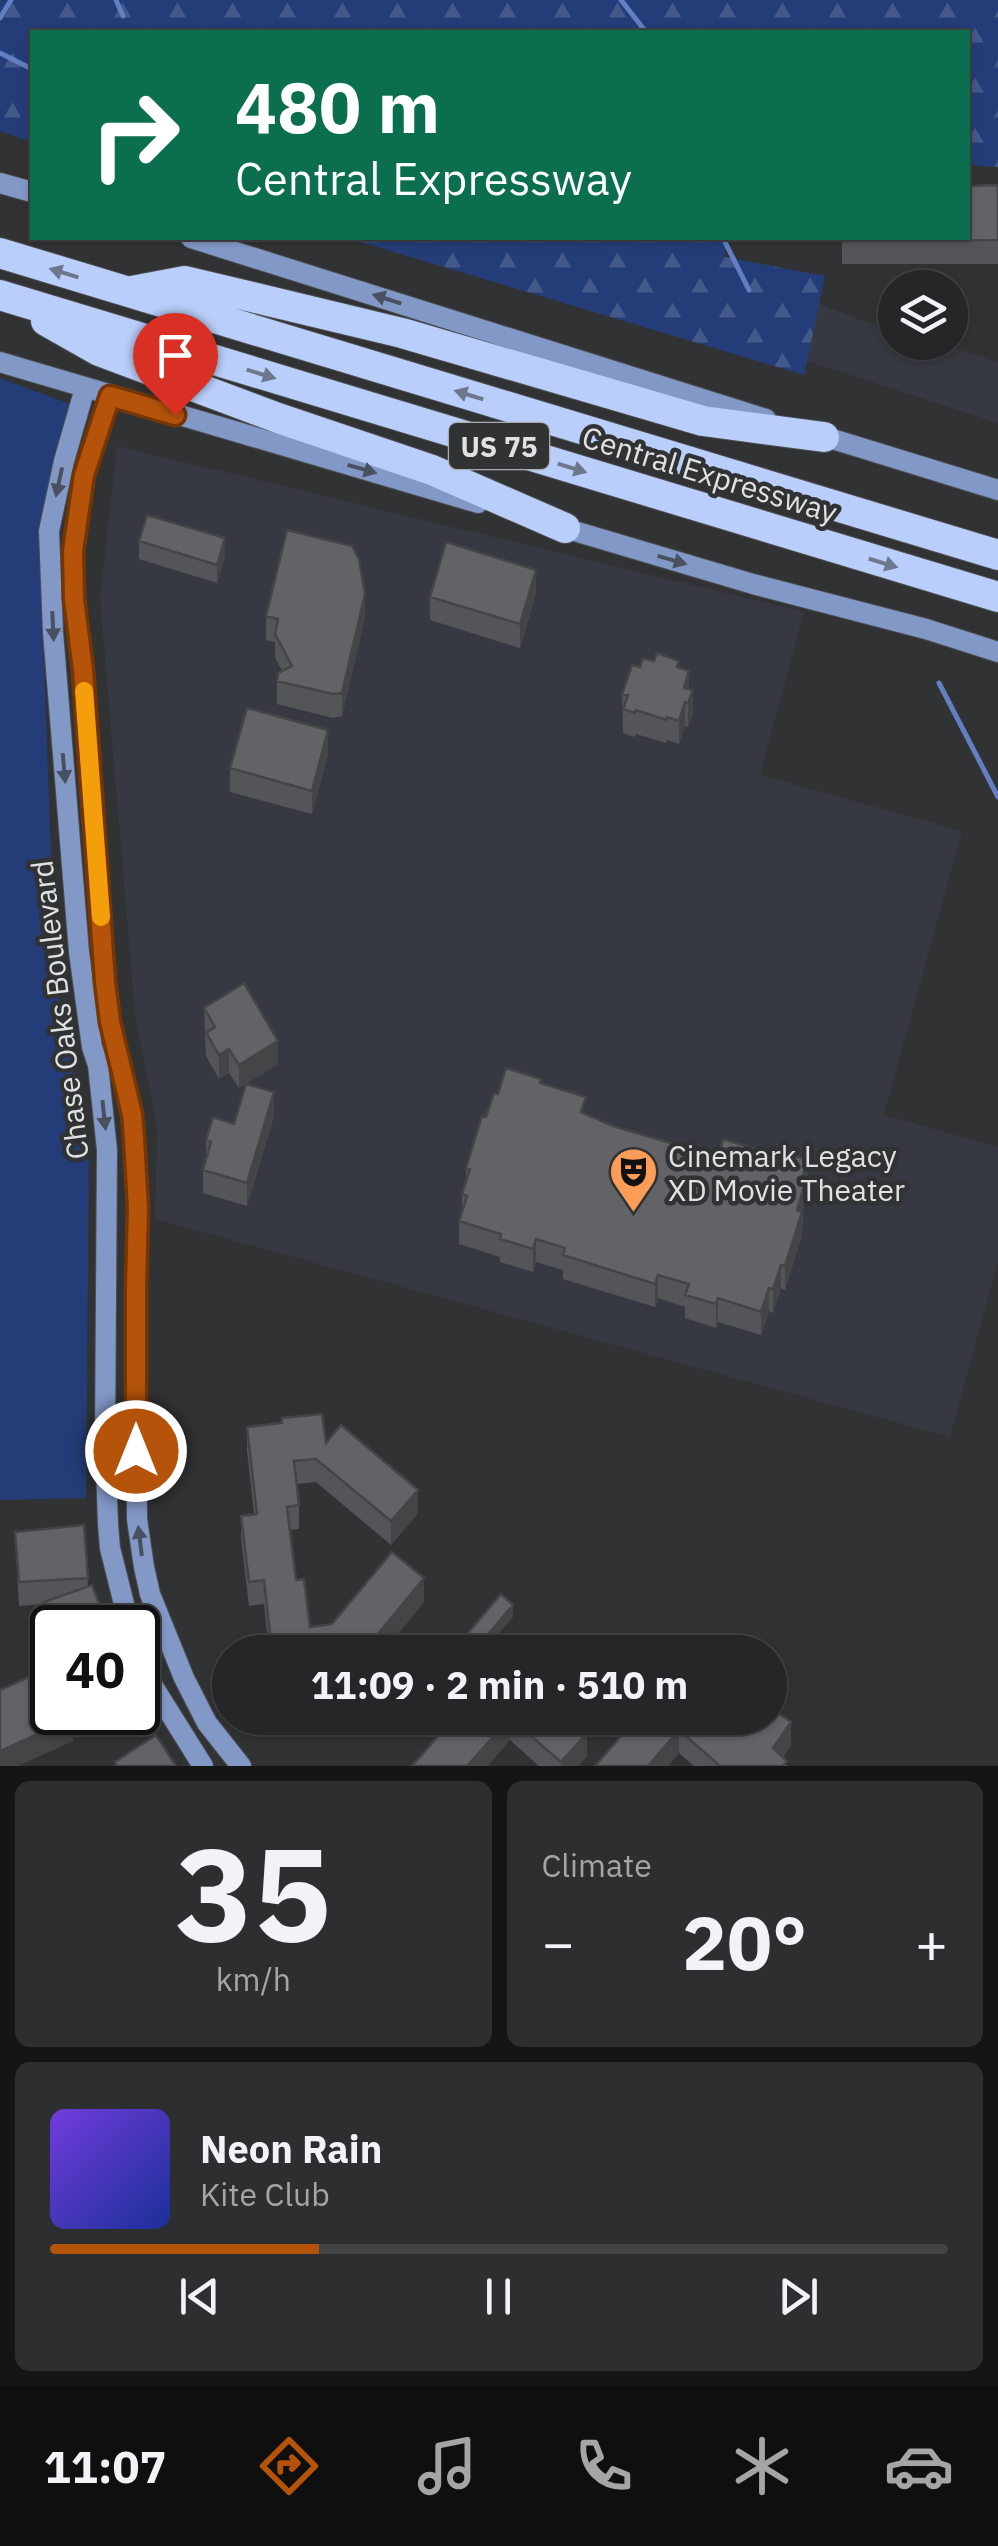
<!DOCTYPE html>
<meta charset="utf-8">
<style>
:root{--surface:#252627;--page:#2d2e2f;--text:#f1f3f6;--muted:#a3a5a7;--line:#424344;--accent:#b45309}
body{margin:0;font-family:"IBM Plex Sans",sans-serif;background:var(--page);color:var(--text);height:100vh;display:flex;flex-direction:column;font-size:38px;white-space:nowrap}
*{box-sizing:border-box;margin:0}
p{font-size:32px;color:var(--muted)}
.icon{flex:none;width:55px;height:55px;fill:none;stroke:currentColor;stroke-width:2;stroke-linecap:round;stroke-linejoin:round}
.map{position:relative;height:1766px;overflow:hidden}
.panel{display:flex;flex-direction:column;gap:15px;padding:15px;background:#141515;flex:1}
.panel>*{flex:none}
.banner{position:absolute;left:30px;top:30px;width:940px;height:210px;border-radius:0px;box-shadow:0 2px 8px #0004,0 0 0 2px var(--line);background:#0b6e4f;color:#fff;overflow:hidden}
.controls{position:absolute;left:878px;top:270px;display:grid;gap:20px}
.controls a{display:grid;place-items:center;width:90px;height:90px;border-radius:50%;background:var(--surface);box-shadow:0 2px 8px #0004,0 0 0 2px var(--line);font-size:50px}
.speed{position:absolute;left:30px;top:1605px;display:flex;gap:20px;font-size:50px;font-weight:700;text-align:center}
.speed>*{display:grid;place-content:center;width:130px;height:130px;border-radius:50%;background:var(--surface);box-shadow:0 2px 8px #0004,0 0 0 2px var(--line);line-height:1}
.speed .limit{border:5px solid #111;border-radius:15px;background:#fff;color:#111}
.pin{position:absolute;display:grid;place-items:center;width:85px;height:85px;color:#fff;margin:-102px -42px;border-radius:50% 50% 50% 0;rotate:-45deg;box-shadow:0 0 10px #0007}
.pin .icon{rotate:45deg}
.me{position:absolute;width:110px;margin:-55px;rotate:0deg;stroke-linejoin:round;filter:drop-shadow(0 0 8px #0008)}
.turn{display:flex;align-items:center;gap:35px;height:210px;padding:0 40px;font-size:45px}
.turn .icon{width:130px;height:130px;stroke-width:2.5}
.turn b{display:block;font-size:70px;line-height:85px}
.big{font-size:75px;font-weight:700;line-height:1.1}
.panel .widget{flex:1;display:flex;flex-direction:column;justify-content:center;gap:15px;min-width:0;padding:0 35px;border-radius:15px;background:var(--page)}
.panel .dial{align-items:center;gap:0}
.dial b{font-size:130px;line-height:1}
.song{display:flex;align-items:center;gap:30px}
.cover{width:120px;height:120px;border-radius:15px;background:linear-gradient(135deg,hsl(260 70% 55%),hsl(230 70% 35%))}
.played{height:10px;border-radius:5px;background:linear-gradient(90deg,var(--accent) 30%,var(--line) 30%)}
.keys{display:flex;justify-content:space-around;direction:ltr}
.heat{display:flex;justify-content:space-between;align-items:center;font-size:55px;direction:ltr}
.panel .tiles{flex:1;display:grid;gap:15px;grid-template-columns:1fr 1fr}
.widget:last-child{grid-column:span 2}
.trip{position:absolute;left:212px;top:1635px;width:575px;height:100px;border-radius:50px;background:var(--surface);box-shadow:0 2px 8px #0004,0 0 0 2px var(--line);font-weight:700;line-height:100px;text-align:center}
.menu{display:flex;height:160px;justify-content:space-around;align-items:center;background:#0f0f10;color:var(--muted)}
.menu .icon{width:70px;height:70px}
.menu .on{color:var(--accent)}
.menu b{font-size:45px;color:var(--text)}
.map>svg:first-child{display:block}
.built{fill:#363941}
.green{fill:#243c77}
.forest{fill:url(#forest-firs)}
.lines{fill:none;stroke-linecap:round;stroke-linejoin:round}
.stream{stroke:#617fc2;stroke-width:5}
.secondary-casing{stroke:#4d4e50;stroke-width:22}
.highway-casing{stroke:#4d4e50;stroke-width:32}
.secondary{stroke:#8298c7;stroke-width:20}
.highway{stroke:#b9cefa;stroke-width:30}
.wall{fill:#545558}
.shaded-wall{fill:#454547}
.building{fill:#626366;stroke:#454547;stroke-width:2.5}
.oneway{fill:#6e788d}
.oneway2{fill:#495160}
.route-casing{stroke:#753606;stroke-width:25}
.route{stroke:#b45309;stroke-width:18}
.slow{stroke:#f59e0b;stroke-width:18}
.labels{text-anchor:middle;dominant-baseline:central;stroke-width:9;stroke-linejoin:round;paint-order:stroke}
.shield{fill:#313234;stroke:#acadae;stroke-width:2.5}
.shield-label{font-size:28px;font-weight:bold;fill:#e1e2e3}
.street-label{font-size:30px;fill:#e1e2e3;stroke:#313234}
.poi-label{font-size:30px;fill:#e1e2e3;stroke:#313234;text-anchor:start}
</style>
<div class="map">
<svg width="998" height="1766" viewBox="0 0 998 1766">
<defs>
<pattern id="forest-firs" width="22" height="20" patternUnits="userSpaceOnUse" patternTransform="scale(2.5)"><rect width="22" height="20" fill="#243c77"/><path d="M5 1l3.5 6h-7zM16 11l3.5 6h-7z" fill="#44588a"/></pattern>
</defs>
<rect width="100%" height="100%" fill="#313234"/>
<path class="built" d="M646 238 866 322 895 331V342L934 343 998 362V423L807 361Z
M117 446 804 612 760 775 962 831 884 1115 998 1147V1261L950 1437 155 1219 157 1128 135 1014 100 598Z"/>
<path class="green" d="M0 378 70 404 39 530 56 985 89 1145 86 1498 0 1500Z"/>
<path class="forest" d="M0 0H998V167L968 165V32H32V142L0 131Z
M347 238H726L725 257 825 276 804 375Z"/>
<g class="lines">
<path class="stream" d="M116 0 123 16
M621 0 646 32
M0 18 11 0
M0 53 32 69
M723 238 749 290
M939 683 998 797"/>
<defs>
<path id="secondary" d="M0 183 32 192
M191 238 766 419
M0 362 478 503
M85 388 64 461 49 531 53 632 79 952 92 1047 98 1065 107 1150 105 1439 108 1524 110 1548 130 1628
M110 395 84 475 73 551 74 599 83 670 105 982 110 1022 131 1114 135 1138 138 1208 136 1287 137 1519 144 1567 150 1594 184 1678 207 1723 241 1766
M813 433 998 490
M554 525 753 584 926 629 998 652
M138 1649 151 1683 203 1766"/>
<path id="highway" d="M0 253 998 555
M132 291 185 281 402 333 703 421 824 437
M0 295 998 597
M46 321 99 351 278 418 432 470 565 528"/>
</defs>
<use href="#secondary" class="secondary-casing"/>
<use href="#highway" class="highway-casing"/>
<use href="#secondary" class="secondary"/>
<use href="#highway" class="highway"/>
</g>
<path class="wall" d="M998 185V264H842V238Z
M139 541 225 556 217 583 139 559Z
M536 593 520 648 430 620V597Z
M266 616 365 617 342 716 333 718 277 704V681L282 671 275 657V642L266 640Z
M640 667 679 668 689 689 693 714 688 727 685 726 679 744 667 740 666 743 636 734 635 737 623 733 622 694Z
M328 754 312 814 230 792V768Z
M204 1008 278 1064 239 1088 229 1073 219 1079 206 1056Z
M541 1083 586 1114 613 1126 808 1183 804 1194 802 1235 785 1290 781 1288 773 1313 769 1311 761 1335 718 1322 716 1328 685 1318V1307L658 1298 655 1307 563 1279V1270L536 1262 533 1272 500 1262V1257L459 1244V1221L462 1209V1194L466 1183V1168L486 1117 498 1094Z
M274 1116 247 1206 203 1193V1170L206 1158V1140L234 1124Z
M247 1427 326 1443 418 1513 391 1545 316 1482 297 1484 299 1505V1529L290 1530 296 1580 310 1627 332 1624 424 1602 383 1652H269L264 1604 249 1606 241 1539V1516L254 1514 247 1451Z
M84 1525 88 1586 52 1628V1649L44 1625V1604L19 1606 15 1532Z
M454 1718H569L587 1756 578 1766H539L510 1740Z
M637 1718 750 1728 791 1745 783 1757 787 1766H694L679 1753 668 1766H595Z"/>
<path class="shaded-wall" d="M225 538V556L217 583V565Z
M536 570V593L520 648V624Z
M365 594V617L342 716V693Z
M689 671V695L685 702V726L679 744V721L684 688Z
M693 690V714L688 727V703Z
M328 730V754L312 814V791Z
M278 1041V1064L239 1088V1065Z
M229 1049V1073L219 1079V1055Z
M274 1092V1116L247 1206V1183Z
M808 1160V1183L804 1194 802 1235 785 1290V1266L797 1210 800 1185Z
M536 1239V1262L533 1272V1249Z
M781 1265V1288L773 1313V1289Z
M658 1275V1298L655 1307V1284Z
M769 1288V1311L761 1335V1312Z
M718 1298V1322L716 1328V1304Z
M418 1490V1513L391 1545V1521Z
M424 1578V1602L383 1652H363Z
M513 1605V1617L483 1652H473Z
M101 1609V1628L95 1612Z
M86 1712H119L86 1724Z
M73 1718V1741L18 1766H0V1751Z
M510 1718V1740L488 1766H467Z
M791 1722V1745L777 1766 773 1748Z
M679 1730V1753L668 1766H648Z
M587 1733V1756L578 1766H561V1762Z"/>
<path class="building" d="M998 185V240L842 241V238H968V186Z
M147 515 225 538 217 565 139 541Z
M287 530 352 546 359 559 365 594 342 693 333 694 277 681 278 673 292 666 275 634 278 619 266 616Z
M446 542 536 570 520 624 430 597Z
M657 653 679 661 677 667 689 671 684 688 693 690 688 703 685 702 679 721 667 717 666 720 636 710 635 713 623 709 628 695 622 694 632 665 640 667 643 658 654 661Z
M247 708 328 730 312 791 230 768Z
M244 983 278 1041 239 1065 229 1049 219 1055 206 1033 215 1027 204 1008Z
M506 1068 541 1079 540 1083 586 1097 581 1112 613 1126 684 1147 719 1154 723 1139 768 1153 770 1148 808 1160 800 1185 804 1186 797 1210 802 1212 785 1266 781 1265 773 1289 769 1288 761 1312 718 1298 716 1304 685 1295 689 1284 658 1275 655 1284 563 1255 565 1248 536 1239 533 1249 500 1239 501 1234 459 1221 467 1196 462 1194 470 1169 466 1168 482 1116 486 1117 494 1093 498 1094Z
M246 1084 274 1092 247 1183 203 1170 211 1142 206 1140 213 1117 234 1124Z
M322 1414 326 1443 341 1425 418 1490 391 1521 316 1459 294 1461 299 1505 287 1507 296 1580 304 1579 310 1627 332 1624 392 1552 424 1578 363 1652H361L342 1637 344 1652H272L264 1580 249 1582 241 1516 257 1514 247 1427 282 1423V1418Z
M84 1525 88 1578 19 1582 15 1532Z
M92 1585 101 1609 95 1612 101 1628H53L44 1602Z
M501 1594 513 1605 473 1652H452Z
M681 1644 693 1652H674Z
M594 1645 602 1652H587Z
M51 1667 52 1672V1712H71L73 1718 0 1751V1690Z
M770 1707 791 1722 773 1748 787 1761 783 1766H720L679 1730 648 1766H595L637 1718H738L750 1728 756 1718H770Z
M454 1718H510L467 1766H412Z
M510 1718H569L587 1733 561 1762Z
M156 1735 176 1766H117L115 1762Z"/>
<defs><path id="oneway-solid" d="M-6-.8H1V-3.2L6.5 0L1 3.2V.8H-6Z" transform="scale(2.5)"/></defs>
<g class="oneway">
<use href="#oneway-solid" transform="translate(64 273) rotate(-163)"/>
<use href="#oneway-solid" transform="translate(261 374) rotate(17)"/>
<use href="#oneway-solid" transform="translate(469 395) rotate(-163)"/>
<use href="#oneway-solid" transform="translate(572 468) rotate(17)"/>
<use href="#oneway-solid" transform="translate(883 563) rotate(17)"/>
</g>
<g class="oneway2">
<use href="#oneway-solid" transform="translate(387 299) rotate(-162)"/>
<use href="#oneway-solid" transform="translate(362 469) rotate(16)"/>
<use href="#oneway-solid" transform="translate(59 482) rotate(102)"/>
<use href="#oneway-solid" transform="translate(672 560) rotate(16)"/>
<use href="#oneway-solid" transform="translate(53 626) rotate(87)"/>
<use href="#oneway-solid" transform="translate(64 768) rotate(85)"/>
<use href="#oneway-solid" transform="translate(104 1115) rotate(84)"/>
<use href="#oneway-solid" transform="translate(140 1541) rotate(-97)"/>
</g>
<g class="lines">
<defs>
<path id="route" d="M136 1451V1287L138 1208 134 1138 132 1114 110 1022 105 982 83 670 74 599 73 551 84 475 110 396 175 415"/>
</defs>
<use href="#route" class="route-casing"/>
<use href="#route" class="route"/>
<path class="slow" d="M84 691 101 917"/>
</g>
<defs>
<symbol id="theatre-pin" viewBox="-11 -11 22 30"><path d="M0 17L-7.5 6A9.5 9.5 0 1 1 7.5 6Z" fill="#fd9c56" stroke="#313234"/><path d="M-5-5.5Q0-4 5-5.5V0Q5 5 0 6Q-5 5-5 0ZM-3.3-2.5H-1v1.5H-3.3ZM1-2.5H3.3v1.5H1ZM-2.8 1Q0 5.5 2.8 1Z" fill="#111"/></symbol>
</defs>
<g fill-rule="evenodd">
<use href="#theatre-pin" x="606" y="1144" width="55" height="75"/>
</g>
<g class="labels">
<rect class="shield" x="449" y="423" width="100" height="46" rx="8"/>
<g class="shield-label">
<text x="499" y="446">US 75</text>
</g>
<g class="street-label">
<text transform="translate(710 474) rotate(17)">Central Expressway</text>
<text transform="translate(59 1010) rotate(-97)">Chase Oaks Boulevard</text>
</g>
<g class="poi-label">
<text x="668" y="1155">Cinemark Legacy<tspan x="668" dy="34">XD Movie Theater</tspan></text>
</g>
</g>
</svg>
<div class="controls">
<a><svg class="icon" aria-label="layers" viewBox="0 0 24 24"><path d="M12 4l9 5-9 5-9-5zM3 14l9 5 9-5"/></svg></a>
</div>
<div class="speed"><div class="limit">40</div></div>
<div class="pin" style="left:175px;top:415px;background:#d93025"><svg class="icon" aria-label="arrive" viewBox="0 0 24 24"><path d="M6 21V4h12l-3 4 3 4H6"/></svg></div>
<svg class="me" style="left:136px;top:1451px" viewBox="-20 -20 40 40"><circle r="17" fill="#b45309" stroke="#fff" stroke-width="3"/><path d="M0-11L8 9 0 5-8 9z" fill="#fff"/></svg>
<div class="trip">11:09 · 2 min · 510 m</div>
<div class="banner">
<div class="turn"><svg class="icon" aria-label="right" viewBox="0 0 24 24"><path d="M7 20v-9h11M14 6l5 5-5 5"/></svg><div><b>480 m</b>Central Expressway</div></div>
</div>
</div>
<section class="panel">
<div class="tiles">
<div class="widget dial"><b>35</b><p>km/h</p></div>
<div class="widget"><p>Climate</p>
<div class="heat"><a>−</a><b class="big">20°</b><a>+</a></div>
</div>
<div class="widget">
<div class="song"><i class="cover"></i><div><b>Neon Rain</b><p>Kite Club</p></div></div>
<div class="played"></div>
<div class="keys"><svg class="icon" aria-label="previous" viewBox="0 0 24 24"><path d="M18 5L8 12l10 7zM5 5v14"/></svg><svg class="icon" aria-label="pause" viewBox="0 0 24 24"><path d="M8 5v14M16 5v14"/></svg><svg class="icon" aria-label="next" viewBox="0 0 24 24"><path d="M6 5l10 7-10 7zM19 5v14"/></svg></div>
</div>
</div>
</section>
<nav class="menu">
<b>11:07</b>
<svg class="icon on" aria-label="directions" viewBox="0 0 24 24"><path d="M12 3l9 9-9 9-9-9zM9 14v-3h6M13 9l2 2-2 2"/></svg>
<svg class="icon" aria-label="music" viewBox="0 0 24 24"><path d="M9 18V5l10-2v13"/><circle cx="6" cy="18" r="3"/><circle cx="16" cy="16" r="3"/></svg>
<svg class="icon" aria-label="phone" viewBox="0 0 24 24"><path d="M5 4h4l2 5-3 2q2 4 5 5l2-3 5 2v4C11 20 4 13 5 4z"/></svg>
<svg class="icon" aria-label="climate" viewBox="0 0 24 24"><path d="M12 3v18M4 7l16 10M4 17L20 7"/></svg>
<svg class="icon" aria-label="car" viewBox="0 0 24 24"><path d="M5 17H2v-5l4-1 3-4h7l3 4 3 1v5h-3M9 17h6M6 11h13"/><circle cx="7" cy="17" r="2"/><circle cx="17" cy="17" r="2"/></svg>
</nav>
